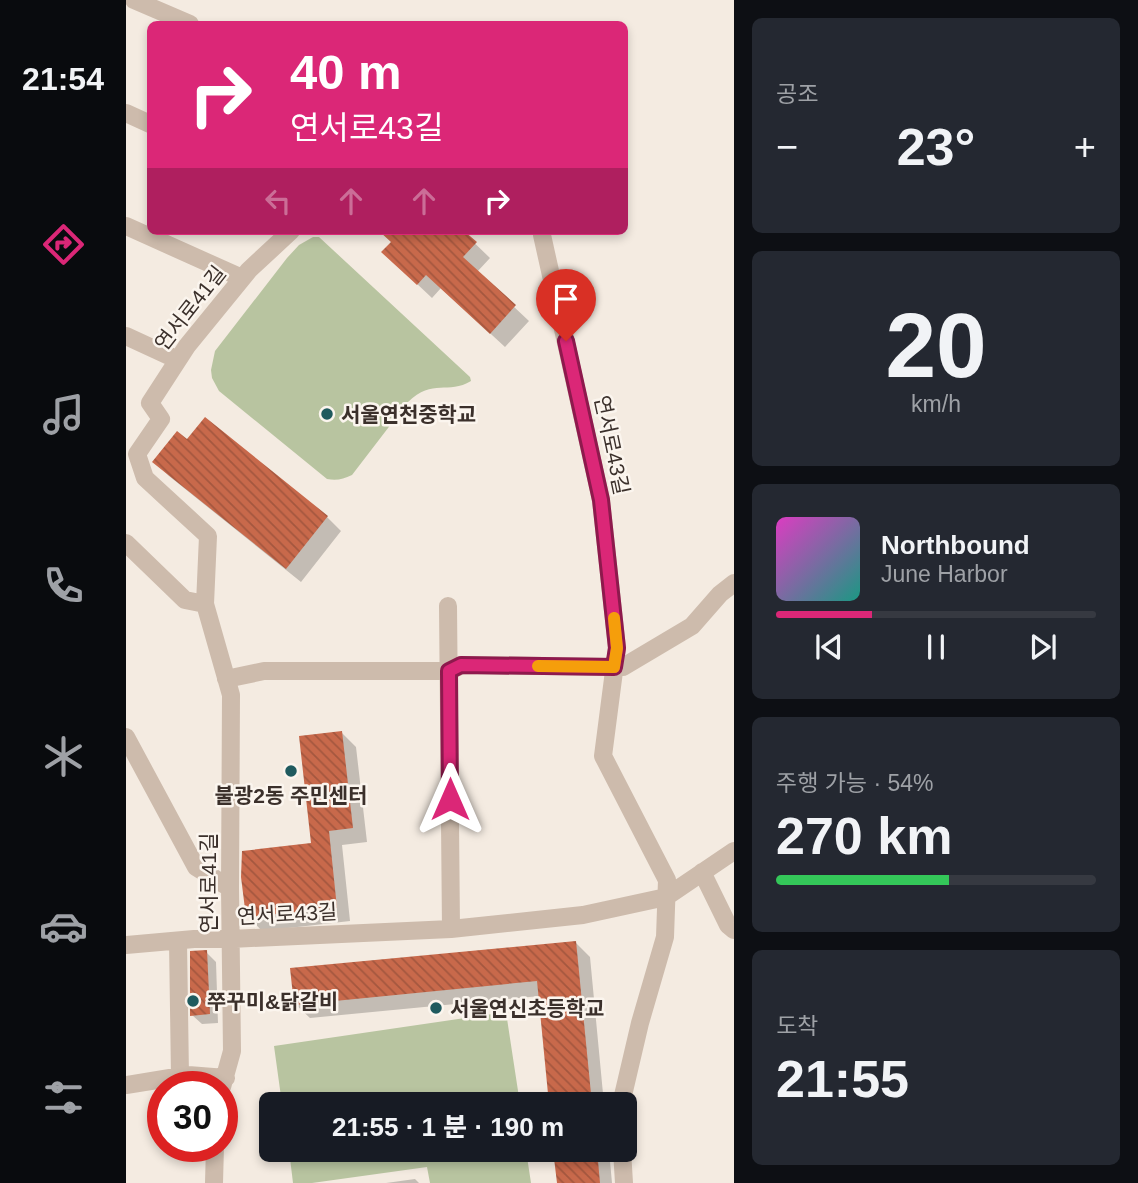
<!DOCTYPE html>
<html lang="ko">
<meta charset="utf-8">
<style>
:root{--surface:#171b24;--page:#242831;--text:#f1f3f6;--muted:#9ea1a6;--line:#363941;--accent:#db2777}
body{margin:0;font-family:Arial,"Noto Sans KR",sans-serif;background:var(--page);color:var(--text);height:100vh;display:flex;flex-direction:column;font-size:26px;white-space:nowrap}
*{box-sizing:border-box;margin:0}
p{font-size:23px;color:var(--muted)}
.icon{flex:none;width:38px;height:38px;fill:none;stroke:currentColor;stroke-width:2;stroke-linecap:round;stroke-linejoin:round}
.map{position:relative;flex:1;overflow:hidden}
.drawer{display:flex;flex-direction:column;gap:18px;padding:18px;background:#0d0f14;width:404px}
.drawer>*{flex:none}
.top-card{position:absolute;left:21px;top:21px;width:481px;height:214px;border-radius:10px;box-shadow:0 4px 10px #0003;background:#db2777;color:#fff;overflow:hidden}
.speed{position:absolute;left:21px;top:1071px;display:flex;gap:14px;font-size:35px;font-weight:700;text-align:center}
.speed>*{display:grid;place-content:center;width:91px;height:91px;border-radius:50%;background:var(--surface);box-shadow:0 4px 10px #0003;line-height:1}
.speed .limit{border:10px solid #d22;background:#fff;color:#111}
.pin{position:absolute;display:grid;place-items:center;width:60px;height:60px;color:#fff;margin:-72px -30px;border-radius:50% 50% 50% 0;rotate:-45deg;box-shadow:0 0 7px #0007}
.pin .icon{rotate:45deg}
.me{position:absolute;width:77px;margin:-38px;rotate:0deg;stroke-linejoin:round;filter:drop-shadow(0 0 5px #0008)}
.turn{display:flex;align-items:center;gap:24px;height:147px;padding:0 28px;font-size:32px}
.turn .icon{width:91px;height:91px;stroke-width:2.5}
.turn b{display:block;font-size:49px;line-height:60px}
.lanes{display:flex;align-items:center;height:66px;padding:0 28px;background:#0003;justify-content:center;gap:35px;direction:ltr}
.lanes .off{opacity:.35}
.big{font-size:52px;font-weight:800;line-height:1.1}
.drawer .card{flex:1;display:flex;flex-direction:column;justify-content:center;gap:10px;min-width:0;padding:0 24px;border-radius:10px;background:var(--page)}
.drawer .dial{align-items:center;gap:0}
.dial b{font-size:91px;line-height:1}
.song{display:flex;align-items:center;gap:21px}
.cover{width:84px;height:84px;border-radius:10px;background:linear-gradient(135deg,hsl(310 70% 55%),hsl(170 70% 35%))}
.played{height:7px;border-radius:4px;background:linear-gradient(90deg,var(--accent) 30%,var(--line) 30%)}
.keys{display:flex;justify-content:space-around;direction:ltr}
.heat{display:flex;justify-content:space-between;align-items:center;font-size:38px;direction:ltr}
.charge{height:10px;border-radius:5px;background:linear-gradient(90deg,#34c759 54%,var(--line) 0)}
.trip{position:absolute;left:133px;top:1092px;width:378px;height:70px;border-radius:10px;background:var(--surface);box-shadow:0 4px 10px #0003;font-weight:800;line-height:70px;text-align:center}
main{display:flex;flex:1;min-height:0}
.tab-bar{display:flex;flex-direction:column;width:126px;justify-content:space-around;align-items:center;background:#090b0e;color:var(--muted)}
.tab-bar .icon{width:49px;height:49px}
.tab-bar .on{color:var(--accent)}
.tab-bar b{font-size:32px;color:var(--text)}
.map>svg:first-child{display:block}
.garden{fill:#b8c4a0}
.shadow{fill:#0003}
.building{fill:url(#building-back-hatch)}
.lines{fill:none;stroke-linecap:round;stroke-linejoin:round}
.street{stroke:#cdbbac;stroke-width:18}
.route-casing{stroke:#8e194d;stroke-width:18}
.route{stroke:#db2777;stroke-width:12}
.slow{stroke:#f59e0b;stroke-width:12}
.poi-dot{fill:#1f5a5e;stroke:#fbf5ee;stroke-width:2.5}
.labels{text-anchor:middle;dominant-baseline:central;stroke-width:5;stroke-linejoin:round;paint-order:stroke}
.street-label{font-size:21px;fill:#3b302b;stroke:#fbf5ee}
.poi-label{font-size:21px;font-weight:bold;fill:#3b302b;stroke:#fbf5ee;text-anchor:start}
</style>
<main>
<nav class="tab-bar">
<b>21:54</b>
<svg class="icon on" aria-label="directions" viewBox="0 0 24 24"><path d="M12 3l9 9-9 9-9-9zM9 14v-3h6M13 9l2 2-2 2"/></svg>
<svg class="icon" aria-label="music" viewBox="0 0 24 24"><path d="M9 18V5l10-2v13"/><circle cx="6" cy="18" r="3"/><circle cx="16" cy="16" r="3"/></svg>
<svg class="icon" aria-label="phone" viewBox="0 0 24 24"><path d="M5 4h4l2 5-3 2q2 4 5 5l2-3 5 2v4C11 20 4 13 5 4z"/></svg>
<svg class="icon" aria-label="climate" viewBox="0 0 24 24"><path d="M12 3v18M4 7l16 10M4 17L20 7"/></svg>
<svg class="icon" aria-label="car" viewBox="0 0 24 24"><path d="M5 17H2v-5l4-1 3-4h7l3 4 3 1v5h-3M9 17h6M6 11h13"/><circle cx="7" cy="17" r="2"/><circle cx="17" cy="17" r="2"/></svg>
<svg class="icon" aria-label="filters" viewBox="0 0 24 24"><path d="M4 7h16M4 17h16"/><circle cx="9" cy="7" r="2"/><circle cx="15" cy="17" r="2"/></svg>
</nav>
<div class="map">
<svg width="608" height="1183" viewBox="0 0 608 1183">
<defs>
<pattern id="building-back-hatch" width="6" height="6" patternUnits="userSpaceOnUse" patternTransform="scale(1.75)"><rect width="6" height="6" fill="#c8694b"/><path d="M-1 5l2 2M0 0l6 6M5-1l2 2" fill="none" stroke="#a4573f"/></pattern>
</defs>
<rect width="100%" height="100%" fill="#f4ebe1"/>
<path class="garden" d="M187 237H193L344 377 345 381C322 395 307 378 282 402L226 475C217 479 211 481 201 479L93 391 86 378 85 370 89 351 161 258 173 245Z
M380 1012 394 1104H156L148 1046Z
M163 1150H400L405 1183H304L301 1167 186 1183H167Z"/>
<path class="shadow" d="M254 231H336L364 258 351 272 403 321 379 347 315 288 306 298 272 266 267 243Z
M79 420 201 517 215 531 175 582 43 476 29 462 62 442Z
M216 733 230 747 241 842 216 845 224 921 136 931 122 916 187 845Z
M449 942 464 957 478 1104H425L414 996 184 1018 169 1004Z
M80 952 90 962 92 1023 76 1024 66 1015Z
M429 1150H483L486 1183H432Z
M289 1179 293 1183H260Z"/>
<path class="building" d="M253 231H338L351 242 337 257 390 305 364 334 300 275 291 285 255 252 265 242Z
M79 417 202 516 160 569 26 462 51 431 61 439Z
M216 731 227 828 203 831 211 908 120 917 115 877 116 851 185 843 173 736Z
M450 941 466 1104H423L411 981 168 1005 164 968Z
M81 950 84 1014 64 1016V951Z
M427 1150H471L474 1183H431Z"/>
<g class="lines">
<path class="street" d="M8 0 64 24
M0 113 24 124
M0 226 116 278
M416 235 475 500 491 648 477 756 541 880 539 937 514 1023 495 1104
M0 336 52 360
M0 543 59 600 79 604
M322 606 325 929
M100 679 138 671H323L336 665 497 667 566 626 594 594 608 583
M0 737 70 867 104 888
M576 872 602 925 608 930
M52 941 54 1076
M0 945 68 939H105L325 929 457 915 540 897 608 851
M0 1085 62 1075 100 1078
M96 1087 106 1051 104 888 105 695 79 604 82 536 19 478 11 454 35 419 24 403 61 346 123 270 165 231
M496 1150 498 1183
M88 1183 89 1146"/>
</g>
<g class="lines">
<defs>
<path id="route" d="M324 799 323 671 335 665 488 667 491 648 475 500 440 341"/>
</defs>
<use href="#route" class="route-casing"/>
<use href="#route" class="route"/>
<path class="slow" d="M412 666 488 667 491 648 488 618"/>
</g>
<g class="poi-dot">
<circle cx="201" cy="414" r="7"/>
<circle cx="165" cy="771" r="7"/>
<circle cx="67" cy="1001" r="7"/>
<circle cx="310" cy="1008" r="7"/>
</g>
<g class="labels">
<g class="street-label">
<text transform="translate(64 308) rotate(-52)">연서로41길</text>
<text transform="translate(486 445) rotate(78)">연서로43길</text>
<text transform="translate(82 883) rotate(-90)">연서로41길</text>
<text transform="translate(161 914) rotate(-3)">연서로43길</text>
</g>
<g class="poi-label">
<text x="215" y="414">서울연천중학교</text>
<text x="165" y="795" text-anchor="middle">불광2동 주민센터</text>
<text x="81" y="1001">쭈꾸미&amp;닭갈비</text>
<text x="324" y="1008">서울연신초등학교</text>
</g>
</g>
</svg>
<div class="speed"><div class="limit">30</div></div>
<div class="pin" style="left:440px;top:341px;background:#d93025"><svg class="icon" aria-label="arrive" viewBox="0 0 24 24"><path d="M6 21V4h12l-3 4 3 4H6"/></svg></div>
<svg class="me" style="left:324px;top:799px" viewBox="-20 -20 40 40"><path d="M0-17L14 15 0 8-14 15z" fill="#db2777" stroke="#fff" stroke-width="4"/></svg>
<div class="trip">21:55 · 1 분 · 190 m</div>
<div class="top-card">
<div class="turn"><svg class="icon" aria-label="right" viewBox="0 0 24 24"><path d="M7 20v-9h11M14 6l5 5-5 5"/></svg><div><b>40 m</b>연서로43길</div></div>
<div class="lanes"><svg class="icon off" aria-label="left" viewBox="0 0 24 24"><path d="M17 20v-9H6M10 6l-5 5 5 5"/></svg><svg class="icon off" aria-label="ahead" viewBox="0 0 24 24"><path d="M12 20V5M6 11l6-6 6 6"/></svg><svg class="icon off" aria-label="ahead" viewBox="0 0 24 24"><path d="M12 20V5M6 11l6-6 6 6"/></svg><svg class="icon" aria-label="right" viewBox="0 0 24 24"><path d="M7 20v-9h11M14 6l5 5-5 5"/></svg></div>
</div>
</div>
<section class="drawer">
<div class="card"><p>공조</p>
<div class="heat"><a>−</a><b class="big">23°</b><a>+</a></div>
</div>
<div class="card dial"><b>20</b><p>km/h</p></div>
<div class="card">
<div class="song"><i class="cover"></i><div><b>Northbound</b><p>June Harbor</p></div></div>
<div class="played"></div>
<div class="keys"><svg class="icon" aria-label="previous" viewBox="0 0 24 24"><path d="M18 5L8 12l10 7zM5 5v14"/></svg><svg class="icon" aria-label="pause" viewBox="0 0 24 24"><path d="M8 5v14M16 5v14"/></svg><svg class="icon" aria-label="next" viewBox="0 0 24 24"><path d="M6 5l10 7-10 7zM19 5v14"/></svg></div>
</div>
<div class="card"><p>주행 가능 · 54%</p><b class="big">270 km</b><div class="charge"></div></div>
<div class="card"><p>도착</p><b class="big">21:55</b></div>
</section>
</main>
